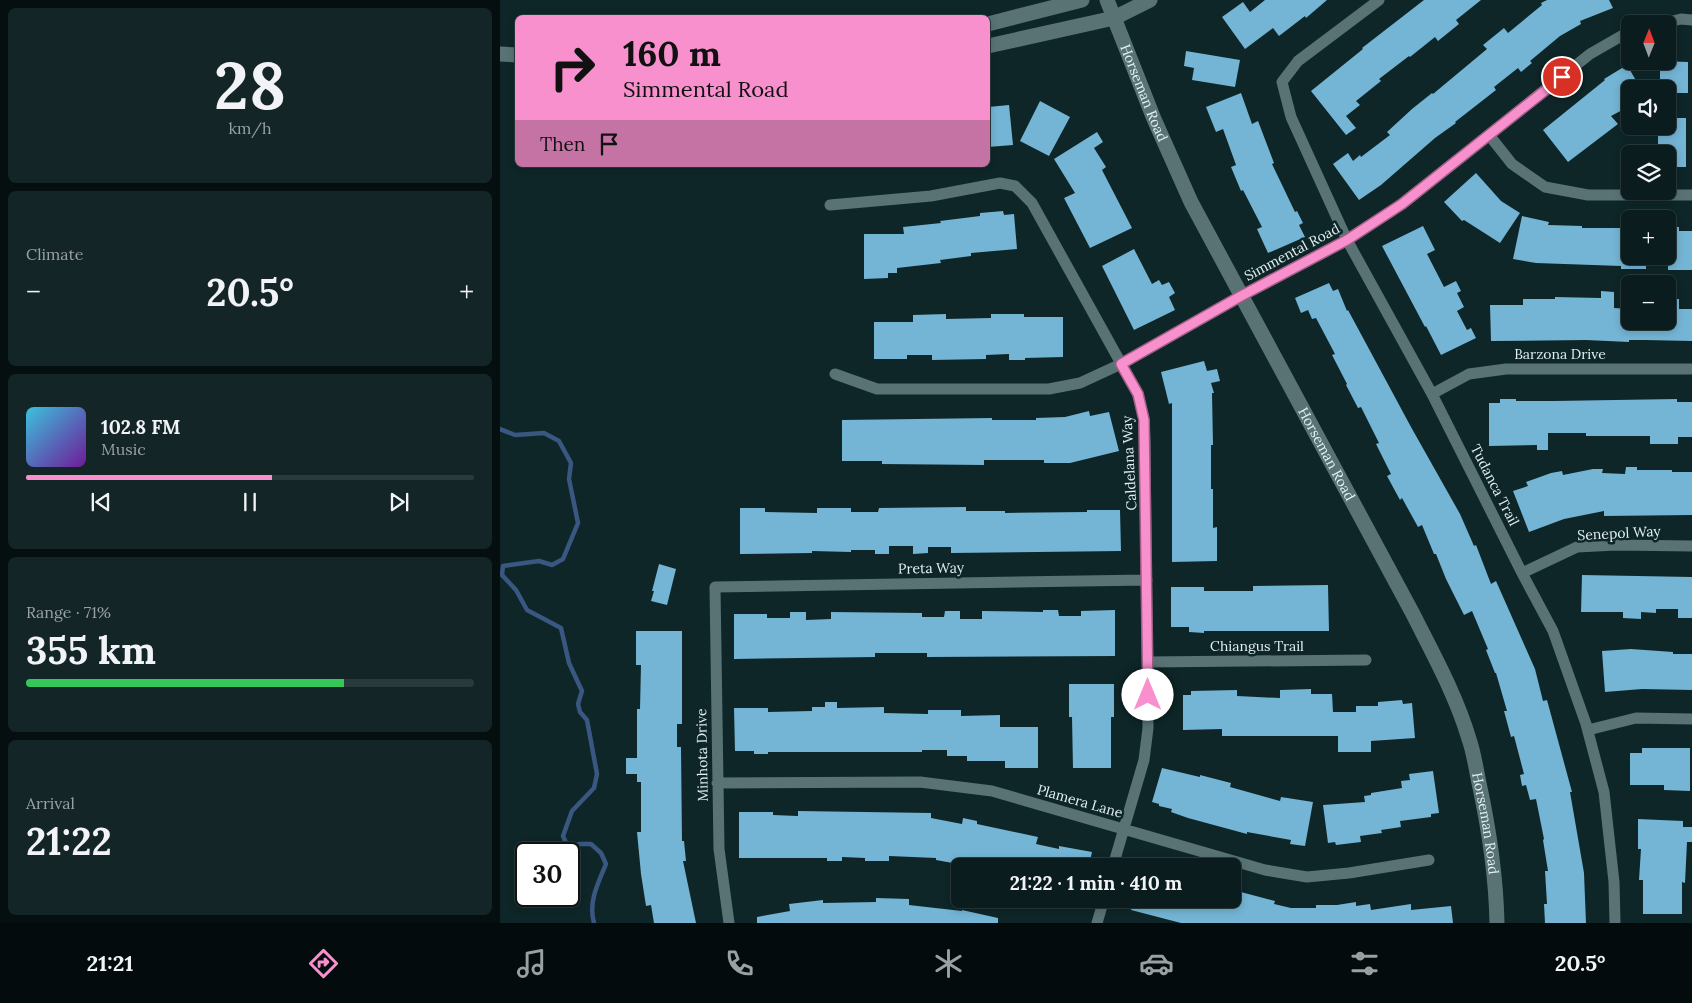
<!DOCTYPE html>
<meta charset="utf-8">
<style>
:root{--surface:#0a1c1e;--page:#132527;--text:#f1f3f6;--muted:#99a1a4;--line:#2a3a3c;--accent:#f790cd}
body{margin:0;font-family:Lora,serif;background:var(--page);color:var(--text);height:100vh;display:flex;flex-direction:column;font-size:19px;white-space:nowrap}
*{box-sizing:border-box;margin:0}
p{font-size:16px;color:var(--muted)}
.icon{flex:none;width:28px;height:28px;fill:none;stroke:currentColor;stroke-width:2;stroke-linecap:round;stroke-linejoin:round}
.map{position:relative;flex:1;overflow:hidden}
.panel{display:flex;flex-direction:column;gap:8px;padding:8px;background:#060f10;width:500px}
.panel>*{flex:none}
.top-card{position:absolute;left:15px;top:15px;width:475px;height:152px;border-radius:8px;box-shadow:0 2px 8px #0003,0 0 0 1px var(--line);background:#f790cd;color:#111;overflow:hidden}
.needle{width:32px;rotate:1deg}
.controls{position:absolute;left:1121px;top:15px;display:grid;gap:10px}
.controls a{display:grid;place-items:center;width:55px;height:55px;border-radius:8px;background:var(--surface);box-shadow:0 2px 8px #0003,0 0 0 1px var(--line);font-size:25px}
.speed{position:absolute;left:15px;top:842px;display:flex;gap:10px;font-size:25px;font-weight:700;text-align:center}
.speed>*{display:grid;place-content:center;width:65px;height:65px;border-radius:50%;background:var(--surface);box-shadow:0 2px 8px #0003,0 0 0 1px var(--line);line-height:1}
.speed .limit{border:2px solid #111;border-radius:8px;background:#fff;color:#111}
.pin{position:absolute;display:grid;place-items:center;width:42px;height:42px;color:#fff;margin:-21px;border:2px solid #fff;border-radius:50%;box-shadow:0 1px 5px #0007}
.me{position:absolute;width:55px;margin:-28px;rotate:0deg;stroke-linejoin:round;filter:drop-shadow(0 0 4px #0008)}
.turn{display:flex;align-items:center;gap:18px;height:105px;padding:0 25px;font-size:22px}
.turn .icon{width:65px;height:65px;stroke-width:2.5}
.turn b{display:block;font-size:35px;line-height:42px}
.then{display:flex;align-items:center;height:48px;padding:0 25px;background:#0003;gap:10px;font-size:19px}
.big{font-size:38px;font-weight:700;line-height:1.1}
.panel .card{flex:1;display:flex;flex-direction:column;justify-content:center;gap:8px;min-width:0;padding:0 18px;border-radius:8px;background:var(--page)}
.panel .dial{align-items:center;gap:0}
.dial b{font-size:65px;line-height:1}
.song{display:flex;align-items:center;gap:15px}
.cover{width:60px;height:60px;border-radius:8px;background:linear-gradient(135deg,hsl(190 70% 55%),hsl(280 70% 35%))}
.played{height:5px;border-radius:2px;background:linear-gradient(90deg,var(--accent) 55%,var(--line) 55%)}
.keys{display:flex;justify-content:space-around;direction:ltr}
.heat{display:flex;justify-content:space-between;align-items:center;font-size:28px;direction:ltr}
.charge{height:8px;border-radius:4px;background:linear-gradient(90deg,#34c759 71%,var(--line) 0)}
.trip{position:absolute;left:451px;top:858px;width:290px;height:50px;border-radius:8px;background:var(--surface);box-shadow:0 2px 8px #0003,0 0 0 1px var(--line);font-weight:700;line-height:50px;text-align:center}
.dock{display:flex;height:80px;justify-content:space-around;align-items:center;background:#040b0c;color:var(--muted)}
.dock .icon{width:35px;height:35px}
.dock .current{color:var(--accent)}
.dock b{font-size:22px;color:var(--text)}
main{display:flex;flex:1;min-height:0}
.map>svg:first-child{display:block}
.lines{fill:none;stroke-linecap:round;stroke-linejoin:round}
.stream{stroke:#3a5782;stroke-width:4.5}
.building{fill:#74b4d4}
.street{stroke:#597375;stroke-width:11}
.secondary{stroke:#597375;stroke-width:15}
.route-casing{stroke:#a15e85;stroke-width:12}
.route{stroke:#f790cd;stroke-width:9}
.labels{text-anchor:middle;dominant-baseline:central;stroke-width:5;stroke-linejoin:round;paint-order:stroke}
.street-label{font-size:14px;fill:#e2f0f1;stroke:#0e2628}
</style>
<main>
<section class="panel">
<div class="card dial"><b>28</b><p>km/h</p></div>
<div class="card"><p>Climate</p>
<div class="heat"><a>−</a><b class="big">20.5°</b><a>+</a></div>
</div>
<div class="card">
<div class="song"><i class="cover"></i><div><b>102.8 FM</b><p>Music</p></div></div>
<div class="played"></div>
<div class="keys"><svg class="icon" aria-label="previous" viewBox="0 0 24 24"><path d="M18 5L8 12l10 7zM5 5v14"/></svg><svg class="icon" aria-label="pause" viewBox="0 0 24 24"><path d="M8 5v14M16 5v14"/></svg><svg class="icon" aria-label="next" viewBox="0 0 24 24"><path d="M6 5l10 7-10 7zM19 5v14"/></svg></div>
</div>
<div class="card"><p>Range · 71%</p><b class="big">355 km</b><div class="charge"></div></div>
<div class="card"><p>Arrival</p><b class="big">21:22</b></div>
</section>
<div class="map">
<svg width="1192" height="923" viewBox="0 0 1192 923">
<rect width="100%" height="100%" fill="#0e2628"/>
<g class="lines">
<path class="stream" d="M0 429 15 435 44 433 59 441 71 463 69 479 78 523 63 559 52 565 39 561 3 566 2 575 16 590 27 610 61 628 69 663 82 691 78 704 80 712 87 720 97 774 94 788 72 811 63 836 68 847 80 844H91L101 853 106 864C98 883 88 902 94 923"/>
</g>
<path class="building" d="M765 0H827L806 18 805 16 779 36 773 28 745 49 722 17 743 2 750 12Z
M924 0H981L956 20 959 24 938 41 935 37 910 57 909 56 879 79 881 81 856 101 860 105 846 116 856 128 846 135 811 91 863 49 862 48Z
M1047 0H1109L1113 8 1080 21 1081 24 1060 36 1030 61 1032 63 1021 72 1018 68 994 87 996 90 955 122 956 123 935 138 881 185 859 200 833 164 848 153 853 161 860 155 861 157 890 135 887 132 912 109 932 93 933 94 987 49 983 45 1004 28 1008 33 1042 5 1041 3Z
M686 51 740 60 735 87 692 80 694 68 684 66Z
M1160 61 1188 62V93H1168V89H1160Z
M1127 65 1141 89H1130V106L1111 116 1118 124 1068 162 1043 130 1105 80 1104 79Z
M741 93 752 124 758 121 774 163 772 164 795 212 797 211 803 223 799 225 805 237 768 253 757 229 762 227 743 190 741 191 731 167 736 165 723 129 716 132 706 107Z
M540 101 570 117 549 156 520 141Z
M509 105 513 145 488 147V107Z
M1174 118H1186V167H1168V154H1158V126H1168V122H1174Z
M597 132 603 142 594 148 606 167 602 170 632 228 590 248 564 198 575 193 554 159Z
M976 173 1001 201 1020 213 1000 243 964 220 962 221 944 202Z
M503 211 504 215 514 214 517 249 471 253V256L440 260 441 263 397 268V273H388V278L364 279V234H404L403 227 441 223 440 221 480 216V213Z
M1022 216 1049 222 1048 225 1082 226V228H1130V256H1146V269H1121V266L1036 263 1013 259Z
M923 226 935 250 927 254 944 287 956 281 961 291 957 293 964 307 957 311 967 330 971 328 976 338 941 355 926 326 925 327 882 246Z
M1168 227H1179V231H1192V270H1168Z
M634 249 652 284 659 280 662 285 669 282 675 293 669 297 675 310 634 330 602 266Z
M829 283 833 291 838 289 847 311 848 310 911 427 960 514 974 546 976 545 991 584 996 581 1035 669 1043 701 1047 700 1072 792H1070L1084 873 1086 923H1045L1044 904H1047L1045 871H1048L1043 840 1044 839 1036 799 1030 800 1026 785 1022 786 1020 775 1024 774 1014 736 1011 737 1004 711H1007L996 673H995L986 650 988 649 972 611 964 615 946 579 936 554H934L922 525 918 527 902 498 900 500 887 476 891 474 876 444 879 443 861 407 858 408 846 385 847 384 832 355 835 354 816 318 812 319 808 310 801 313 795 298Z
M1101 291 1114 292V308L1130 309V321H1168V299H1179V309H1192V341L1145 340H1129V342L1086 340 991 341 990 305H1023V299H1055V297L1101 298Z
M446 314V319L491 318V314H524V317H563V357L525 358V360H509V354L486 355V359L432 360V355H407V359H374V322H413V315Z
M704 361 707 371 717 369 720 381 711 383 714 393H712L713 445H711V489H713V528L717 527V561L672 562V403L669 404 661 372Z
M1000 399H1016V401H1053L1177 399V402H1192V437H1178V444H1150V436H1086V433H1048V450H1037V445L989 446V403H1000Z
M589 411 590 416 609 412 619 451 570 463H544V460H484V465L382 464V461H342V420L492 418V420H536V418L565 417Z
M1126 467H1137V470H1172V472H1192V515L1104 516V511L1064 519 1029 532 1013 491 1028 486 1026 482 1051 473 1062 471 1063 475 1093 469H1103L1102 473 1125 474Z
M466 507V511H505V513L587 512V510H620L621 551 451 553V547H428V553L413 554V546H389V554H375V550H351V552L312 551V553L240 554V508H265V512L317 513V508H351V512H378L379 508Z
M159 564 176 569 167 605 151 601 154 591H152Z
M1082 575 1192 577V618H1178V609H1156V613L1141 612V619L1123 618V612H1081Z
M828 585 829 631H704V633L689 632V627H671V587H704V591H753V586Z
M543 610H558L559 616H581V611L615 610V656L427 657V653H375V657L234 659V614H267V618H290V612H306V620L331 619V612L422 613V617H444L445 611H460V619H482V611L543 612Z
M136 631H182V724H177V747H181L182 841H184L186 861H183L196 923H154L151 905 146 906 141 874 137 832H141V782H137V774H126V758H137V709H140L141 665H136Z
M1131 649 1173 652V654H1192V690L1142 689 1105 692 1102 651Z
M569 684H614V717H611V768H573L572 717H569Z
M811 689V694H832L833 712H856V706H878V702L902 700 903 704 912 703 915 738 871 741V752H838V736H722V729L683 730V695H691V691L737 690V696L780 698V690Z
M325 702H337V708L384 707V713L428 714V710H461V716L500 715V727H538V768H505V761H467V756H447V750H422V752H268V754H254V751H235L234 708H268V712L312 711V707H325Z
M1142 748H1190V791L1164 790V785H1130V753H1142Z
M662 768 700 777V775L731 783 730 787 780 801 781 797 813 802 805 846 790 844 791 840 747 832V834L688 818 671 812 672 809 659 806V804L652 802Z
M933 771 939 813 931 814V817L900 821 901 827 881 830 882 833 860 836 861 842 836 845 835 842 828 843 823 805 865 802 864 796 871 795V793L902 788 901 781 910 780 909 774Z
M298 811 431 813V818L462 824 463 818 477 821V824L538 837 536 844 559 849V846L592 852 589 866H484L469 863V866L436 860V858L389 856V861H365V858L342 857V861H327V858H239V812H273V815L298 816Z
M1138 819 1183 821V827H1192V842H1187L1185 883 1182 882V914H1143V880H1139L1141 849H1138Z
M732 891 737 892V891L775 901 774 904 791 908H816V905H837L856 902V906L870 904 871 910 911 904V910L951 906 953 923H681L631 910 634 899H732Z
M376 898 409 899V905L462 911V910L498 918V923H257V917L290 911 289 904 323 900V903L376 902Z"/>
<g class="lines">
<path class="street" d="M879 0 798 61 782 82 791 117 847 240 932 394 1022 573 1053 631 1086 724 1104 792 1114 882 1115 923
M1160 24 1181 19 1192 20
M989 135 1012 164 1045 187 1088 195H1192
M330 205 431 196 500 183 515 186 532 203 638 394 644 420 645 440 648 728 644 760 613 866
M335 374 377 389H549L580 383 621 364 741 296 847 240 902 204 1090 54 1130 31
M932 394 969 374 1006 369H1192
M1022 573 1077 547 1116 545 1192 546
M648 662 866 660
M1088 732 1092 729 1136 718 1192 719
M217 783 420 782 492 791 765 870 807 877 849 873 929 860
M229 923 219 849 215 587 647 580
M597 923 604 899"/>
<g class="secondary">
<path id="s1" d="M607 0 654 119 691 202 913 614C933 654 956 695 969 739 974 753 976 769 979 783 989 829 996 876 997 923"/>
<path d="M488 24 582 0"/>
<path d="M488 46 614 18 650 0"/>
<path d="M0 54 18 55"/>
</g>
</g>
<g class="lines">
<defs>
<path id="route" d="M648 695 644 420 638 394 621 364 741 296 847 240 902 204 1062 77"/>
</defs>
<use href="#route" class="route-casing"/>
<use href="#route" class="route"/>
</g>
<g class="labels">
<g class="street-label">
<text stroke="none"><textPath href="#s1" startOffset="100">Horseman Road</textPath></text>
<text transform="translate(792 252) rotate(-28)">Simmental Road</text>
<text x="1060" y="354">Barzona Drive</text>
<text stroke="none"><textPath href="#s1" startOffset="505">Horseman Road</textPath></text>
<text transform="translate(629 463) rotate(-93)">Caldelana Way</text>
<text transform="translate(995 485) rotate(63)">Tudanca Trail</text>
<text transform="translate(1119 533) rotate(-3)">Senepol Way</text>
<text transform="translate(431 568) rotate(-1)">Preta Way</text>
<text x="757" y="646">Chiangus Trail</text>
<text transform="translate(202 755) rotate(-91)">Minhota Drive</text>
<text transform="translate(580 801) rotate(16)">Plamera Lane</text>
<text stroke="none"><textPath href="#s1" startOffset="910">Horseman Road</textPath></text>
</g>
</g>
</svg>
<div class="controls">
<a><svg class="needle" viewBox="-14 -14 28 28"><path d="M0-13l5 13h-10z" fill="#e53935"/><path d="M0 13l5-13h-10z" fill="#99a1a4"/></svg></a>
<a><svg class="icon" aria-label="sound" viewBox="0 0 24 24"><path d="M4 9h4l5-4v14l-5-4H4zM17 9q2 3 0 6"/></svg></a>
<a><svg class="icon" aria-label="layers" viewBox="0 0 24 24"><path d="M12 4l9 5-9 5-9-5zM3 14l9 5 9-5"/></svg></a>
<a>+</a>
<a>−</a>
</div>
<div class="speed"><div class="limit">30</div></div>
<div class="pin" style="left:1062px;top:77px;background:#d93025"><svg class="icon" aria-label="arrive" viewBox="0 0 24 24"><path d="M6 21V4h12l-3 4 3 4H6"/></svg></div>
<svg class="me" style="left:648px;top:695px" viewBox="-20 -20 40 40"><circle r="19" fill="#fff"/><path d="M0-13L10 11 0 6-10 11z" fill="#f790cd"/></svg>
<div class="trip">21:22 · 1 min · 410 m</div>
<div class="top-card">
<div class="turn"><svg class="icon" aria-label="right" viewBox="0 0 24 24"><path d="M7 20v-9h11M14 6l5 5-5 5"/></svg><div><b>160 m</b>Simmental Road</div></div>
<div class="then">Then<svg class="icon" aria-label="arrive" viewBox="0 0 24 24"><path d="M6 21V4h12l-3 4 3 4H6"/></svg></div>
</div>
</div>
</main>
<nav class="dock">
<b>21:21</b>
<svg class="icon current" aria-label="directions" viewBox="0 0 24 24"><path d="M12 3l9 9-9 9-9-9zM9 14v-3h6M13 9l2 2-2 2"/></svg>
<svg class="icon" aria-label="music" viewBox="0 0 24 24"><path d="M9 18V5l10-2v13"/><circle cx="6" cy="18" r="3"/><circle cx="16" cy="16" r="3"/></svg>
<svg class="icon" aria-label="phone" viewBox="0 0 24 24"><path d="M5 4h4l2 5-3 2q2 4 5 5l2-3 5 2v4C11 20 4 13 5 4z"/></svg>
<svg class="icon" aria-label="climate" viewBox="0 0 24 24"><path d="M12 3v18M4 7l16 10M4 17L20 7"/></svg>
<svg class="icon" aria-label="car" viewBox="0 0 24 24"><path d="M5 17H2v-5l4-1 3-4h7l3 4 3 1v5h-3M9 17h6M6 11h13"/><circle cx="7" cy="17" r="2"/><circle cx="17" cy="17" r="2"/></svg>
<svg class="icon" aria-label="filters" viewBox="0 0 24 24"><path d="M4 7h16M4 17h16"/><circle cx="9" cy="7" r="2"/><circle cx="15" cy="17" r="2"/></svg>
<b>20.5°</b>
</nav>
